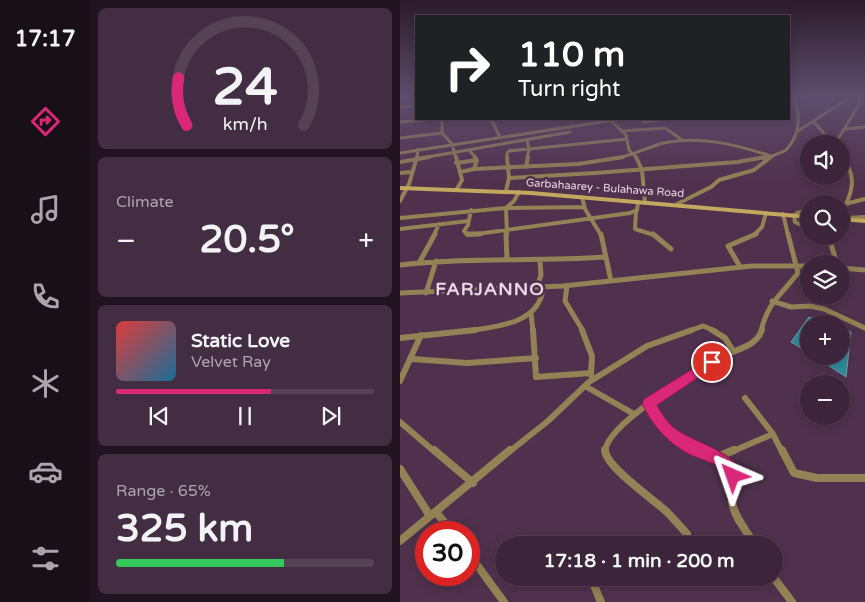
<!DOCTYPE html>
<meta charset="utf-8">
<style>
:root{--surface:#3c253a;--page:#432d42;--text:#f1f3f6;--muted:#aca5af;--line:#554254;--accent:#db2777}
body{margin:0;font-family:"Varela Round",sans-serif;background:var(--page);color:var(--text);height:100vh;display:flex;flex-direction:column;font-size:19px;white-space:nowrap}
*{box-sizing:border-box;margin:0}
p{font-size:16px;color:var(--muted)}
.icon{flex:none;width:28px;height:28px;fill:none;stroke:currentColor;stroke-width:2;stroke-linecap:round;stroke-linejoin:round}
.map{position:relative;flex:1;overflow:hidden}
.panel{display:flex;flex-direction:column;gap:8px;padding:8px;background:#211420;width:310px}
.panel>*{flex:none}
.top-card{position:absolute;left:15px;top:15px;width:375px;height:105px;border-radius:0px;box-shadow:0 2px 12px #0003,0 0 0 1px var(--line);background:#202124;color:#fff;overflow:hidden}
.tools{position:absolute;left:400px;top:135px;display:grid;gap:10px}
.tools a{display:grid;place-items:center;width:50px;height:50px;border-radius:50%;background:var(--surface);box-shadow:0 2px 12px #0003,0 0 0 1px var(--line);font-size:25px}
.speed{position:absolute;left:15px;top:521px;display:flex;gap:10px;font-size:25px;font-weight:700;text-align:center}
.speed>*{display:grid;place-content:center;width:65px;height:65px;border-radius:50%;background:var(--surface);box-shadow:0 2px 12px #0003,0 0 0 1px var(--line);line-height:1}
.speed .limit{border:8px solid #d22;background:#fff;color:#111}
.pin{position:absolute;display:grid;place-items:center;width:42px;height:42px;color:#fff;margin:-21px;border:2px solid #fff;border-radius:50%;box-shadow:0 1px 5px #0007}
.me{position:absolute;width:55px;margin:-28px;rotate:317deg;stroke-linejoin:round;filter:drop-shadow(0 0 4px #0008)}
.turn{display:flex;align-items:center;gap:18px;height:105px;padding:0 20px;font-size:22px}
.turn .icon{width:65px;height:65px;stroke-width:2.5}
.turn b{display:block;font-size:35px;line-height:42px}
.big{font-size:38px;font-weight:800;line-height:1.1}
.panel .card{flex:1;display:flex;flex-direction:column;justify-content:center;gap:8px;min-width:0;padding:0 18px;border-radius:8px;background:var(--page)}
.panel .dial{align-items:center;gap:0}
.dial svg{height:130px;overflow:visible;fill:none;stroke:var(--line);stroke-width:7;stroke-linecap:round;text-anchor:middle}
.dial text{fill:var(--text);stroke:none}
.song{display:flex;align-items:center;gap:15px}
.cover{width:60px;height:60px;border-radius:8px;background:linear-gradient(135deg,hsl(0 70% 55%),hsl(200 70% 35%))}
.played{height:5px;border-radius:2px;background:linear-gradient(90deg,var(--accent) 60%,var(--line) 60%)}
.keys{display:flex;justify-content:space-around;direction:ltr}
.heat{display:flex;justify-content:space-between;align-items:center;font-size:28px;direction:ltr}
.charge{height:8px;border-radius:4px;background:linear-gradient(90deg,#34c759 65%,var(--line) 0)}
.trip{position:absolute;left:95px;top:536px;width:288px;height:50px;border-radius:25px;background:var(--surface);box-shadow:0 2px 12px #0003,0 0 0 1px var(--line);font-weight:800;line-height:50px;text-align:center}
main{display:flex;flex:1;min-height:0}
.tab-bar{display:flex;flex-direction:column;width:90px;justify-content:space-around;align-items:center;background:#180f17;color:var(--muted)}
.tab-bar .icon{width:35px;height:35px}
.tab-bar .active{color:var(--accent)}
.tab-bar b{font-size:22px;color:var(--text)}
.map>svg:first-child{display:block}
.water{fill:#318a99;stroke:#68a0b0}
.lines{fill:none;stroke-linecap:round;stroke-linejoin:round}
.minor-far4{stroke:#938255;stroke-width:3}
.minor-far3{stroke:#938255;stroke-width:4}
.minor-far2{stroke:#938255;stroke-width:5}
.minor-far1{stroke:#938255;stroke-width:6}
.minor{stroke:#938255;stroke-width:8}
.secondary{fill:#c2a85e;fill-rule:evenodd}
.route{fill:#db2777;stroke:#8e194d}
.labels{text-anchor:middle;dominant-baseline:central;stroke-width:5;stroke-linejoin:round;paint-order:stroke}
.far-street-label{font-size:11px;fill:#e8d5e5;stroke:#50314d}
.district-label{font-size:18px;font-weight:bold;letter-spacing:1px;fill:#e8d5e5;stroke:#50314d}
</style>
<main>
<nav class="tab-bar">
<b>17:17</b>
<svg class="icon active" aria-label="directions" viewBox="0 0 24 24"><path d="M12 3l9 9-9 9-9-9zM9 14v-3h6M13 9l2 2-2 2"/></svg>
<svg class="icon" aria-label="music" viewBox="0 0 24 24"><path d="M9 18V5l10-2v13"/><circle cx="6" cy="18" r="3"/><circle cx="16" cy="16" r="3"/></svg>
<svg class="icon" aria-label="phone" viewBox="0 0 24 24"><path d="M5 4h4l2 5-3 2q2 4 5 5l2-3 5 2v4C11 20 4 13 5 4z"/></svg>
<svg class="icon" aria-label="climate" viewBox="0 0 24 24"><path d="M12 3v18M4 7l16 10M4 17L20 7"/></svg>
<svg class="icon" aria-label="car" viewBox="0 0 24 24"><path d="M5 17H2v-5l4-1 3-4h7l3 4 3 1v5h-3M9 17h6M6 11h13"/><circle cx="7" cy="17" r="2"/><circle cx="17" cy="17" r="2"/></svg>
<svg class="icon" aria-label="filters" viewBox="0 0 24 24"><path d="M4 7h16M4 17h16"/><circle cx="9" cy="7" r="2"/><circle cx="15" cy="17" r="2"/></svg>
</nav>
<section class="panel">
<div class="card dial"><svg viewBox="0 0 100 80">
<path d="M14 69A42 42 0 1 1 86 69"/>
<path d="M14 69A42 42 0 0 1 9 40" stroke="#db2777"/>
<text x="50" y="56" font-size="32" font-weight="700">24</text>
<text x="50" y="72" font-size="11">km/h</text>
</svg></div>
<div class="card"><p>Climate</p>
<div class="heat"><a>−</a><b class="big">20.5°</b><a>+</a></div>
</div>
<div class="card">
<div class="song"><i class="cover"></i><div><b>Static Love</b><p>Velvet Ray</p></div></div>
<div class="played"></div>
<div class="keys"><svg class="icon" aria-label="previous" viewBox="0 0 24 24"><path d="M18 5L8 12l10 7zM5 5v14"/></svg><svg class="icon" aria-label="pause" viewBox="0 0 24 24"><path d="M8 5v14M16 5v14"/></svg><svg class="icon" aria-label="next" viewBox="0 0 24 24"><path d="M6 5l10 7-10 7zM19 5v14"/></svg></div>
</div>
<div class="card"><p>Range · 65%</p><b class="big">325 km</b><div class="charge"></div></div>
</section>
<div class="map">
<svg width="465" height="602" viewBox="0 0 465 602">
<rect width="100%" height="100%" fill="#50314d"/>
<path class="water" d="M409 317 428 324H409V353L391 342Z
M441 328 451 332 446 377 414 356H441Z"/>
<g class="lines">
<path class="minor-far4" d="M0 107 16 106
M42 119V133L52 144 56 158
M91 119 100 137
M209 119 226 135 229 150 237 158
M0 122 36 119
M243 122 267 119
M414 122 433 144
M445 129 465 127
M221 131 265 128 281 139
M398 131 452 96
M0 138 42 133
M127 140 129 149 127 158
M435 144 460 103 458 96
M69 150 76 158
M109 151 227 139
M0 153 221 119
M441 155 443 158
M17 158 18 149
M22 158 170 132
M107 158V153L110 150
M216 158C232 156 247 147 264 143 299 135 337 145 371 156
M361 158 370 156
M369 158C374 154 383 153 387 149 400 134 402 113 392 96"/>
<path class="minor-far3" d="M56 157 62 180 57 189
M236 157 242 170 245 203
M442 157C455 173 454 187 446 204
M0 162 29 157
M56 163 77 160
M126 167 128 157
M74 169 77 160 75 157
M60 172 74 169 178 164 223 157
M0 173 12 172
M109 178 195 173 337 162 366 157
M106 191 109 178 107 157
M182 197 185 209 201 235
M0 201 9 184 17 157
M277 204 311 187 319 180 354 170 371 157
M441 205 465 199
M236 212 235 229 254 235
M383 214 388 235
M394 215 395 222 409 229
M397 215V213L409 210
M0 218 106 208 114 201 119 192
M447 218 465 217
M0 229 68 221
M34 235 39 224
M68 235 64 231 68 225 71 210
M69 235 230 213 237 210 238 202
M107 235 106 208 184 207
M354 235 362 227 366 213"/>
<path class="minor-far2" d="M67 234H80
M106 234 107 260
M201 234 211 281
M253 234 271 249
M422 236 431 244 437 264
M19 263 35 234
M0 265C68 257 136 262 204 257
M339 265 328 246 356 234
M441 268 465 270
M167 286 165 301 183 331
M137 287 141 275 140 261
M0 293 163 286 352 266H409
M26 293 36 261
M372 301 391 307 410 306 424 309 465 328
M131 313 133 331
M66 331C95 327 141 324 143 287
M289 331 303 326 315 331
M361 331C368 302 381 295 398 273L388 234"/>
<path class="minor-far1" d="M133 330 136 377 191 373
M182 330 192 356 191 375
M312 330 325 338 333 351
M0 338 75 330
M12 359 67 363 136 358
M0 381 21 335
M185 386 234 414
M345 398 373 434 382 452
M249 403 271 433 300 452
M0 422 35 452
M109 452 148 421 189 382 247 346 292 330
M205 452C205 425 298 370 322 357 337 348 355 348 362 330
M331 452 373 434"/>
<path class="minor" d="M34 450 73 483
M205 450C205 466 253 499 266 511 273 518 280 526 287 534
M297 450 323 462 333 471C328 511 334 512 355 545
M382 450 394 473 417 478H465
M315 458 334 450
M0 469 30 516
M36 512 52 532
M0 541 110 450
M69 554 104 602
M191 578 201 602
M374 578 392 602"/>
<path class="secondary" d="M0 186 131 191 409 215V219L131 195 0 190Z
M441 217 465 219V223L441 221Z"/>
</g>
<linearGradient id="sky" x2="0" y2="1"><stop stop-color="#2c1b2a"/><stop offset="0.53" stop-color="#5e4e6d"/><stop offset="1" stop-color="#5e4e6d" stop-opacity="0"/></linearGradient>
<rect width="465" height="181" fill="url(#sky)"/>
<path class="route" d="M312 357 319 362 317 365 257 405C262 414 266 421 273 427 292 443 338 451 341 476L339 481 333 483C325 480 326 472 319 467 311 462 301 459 293 456 268 444 254 427 242 404L244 399Z"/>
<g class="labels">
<g class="far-street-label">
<text transform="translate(205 188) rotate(4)">Garbahaarey - Bulahawa Road</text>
</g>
<g class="district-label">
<text x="90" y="289">FARJANNO</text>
</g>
</g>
</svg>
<div class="tools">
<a><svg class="icon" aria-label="sound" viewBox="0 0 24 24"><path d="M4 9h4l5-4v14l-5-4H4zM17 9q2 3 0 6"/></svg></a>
<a><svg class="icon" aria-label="search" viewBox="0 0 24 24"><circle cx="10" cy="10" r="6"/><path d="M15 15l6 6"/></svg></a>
<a><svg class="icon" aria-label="layers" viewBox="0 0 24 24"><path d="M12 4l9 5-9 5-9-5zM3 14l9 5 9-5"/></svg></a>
<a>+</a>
<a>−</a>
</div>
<div class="speed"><div class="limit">30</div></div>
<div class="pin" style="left:312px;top:362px;background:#d93025"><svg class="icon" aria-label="arrive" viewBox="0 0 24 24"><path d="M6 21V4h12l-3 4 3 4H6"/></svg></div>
<svg class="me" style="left:333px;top:476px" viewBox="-20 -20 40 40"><path d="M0-17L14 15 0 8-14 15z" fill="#db2777" stroke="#fff" stroke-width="4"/></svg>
<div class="trip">17:18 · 1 min · 200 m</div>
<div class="top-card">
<div class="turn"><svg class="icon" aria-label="right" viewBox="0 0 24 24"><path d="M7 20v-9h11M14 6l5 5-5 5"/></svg><div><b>110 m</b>Turn right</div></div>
</div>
</div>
</main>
